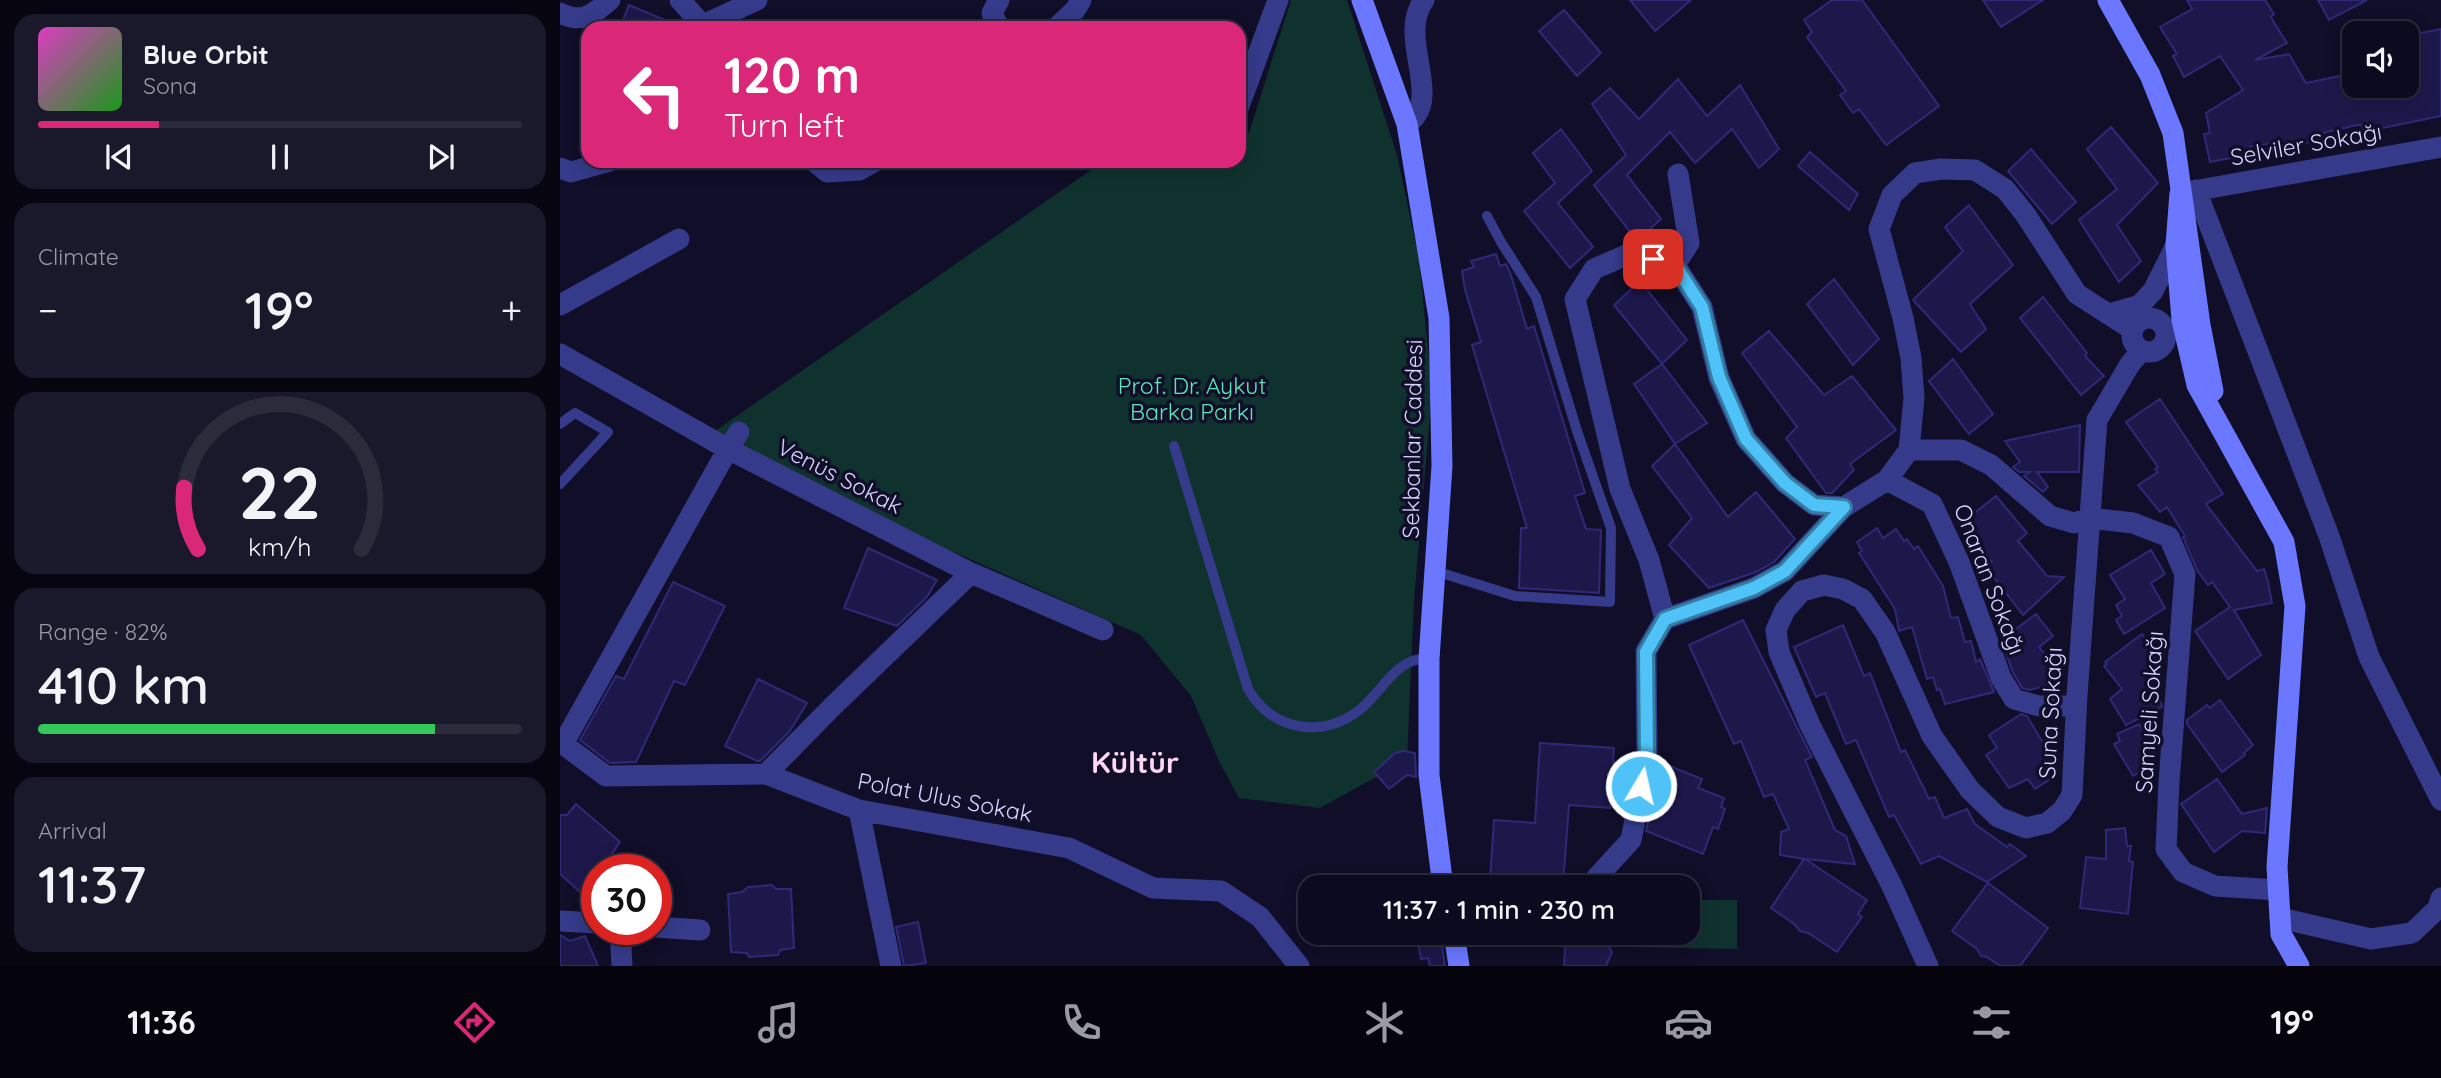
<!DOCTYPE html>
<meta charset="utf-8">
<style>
:root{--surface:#0c0a1e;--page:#1a182b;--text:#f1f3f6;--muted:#9a9aa4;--line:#2c2b3c;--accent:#db2777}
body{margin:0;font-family:Quicksand,sans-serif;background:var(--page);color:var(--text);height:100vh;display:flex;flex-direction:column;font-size:26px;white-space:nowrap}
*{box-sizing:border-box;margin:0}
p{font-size:23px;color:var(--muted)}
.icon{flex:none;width:38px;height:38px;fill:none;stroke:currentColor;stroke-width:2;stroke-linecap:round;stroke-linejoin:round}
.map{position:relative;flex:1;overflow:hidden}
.sheet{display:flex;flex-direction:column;gap:14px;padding:14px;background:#070610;width:560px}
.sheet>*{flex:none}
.banner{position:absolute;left:21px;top:21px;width:665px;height:147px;border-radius:21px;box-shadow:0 4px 18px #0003,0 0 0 2px var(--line);background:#db2777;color:#fff;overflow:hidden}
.tools{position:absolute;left:1782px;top:21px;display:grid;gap:14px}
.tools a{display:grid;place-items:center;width:77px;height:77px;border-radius:14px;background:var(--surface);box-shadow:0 4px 18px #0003,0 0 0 2px var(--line);font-size:35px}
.speed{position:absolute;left:21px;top:854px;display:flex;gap:14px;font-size:35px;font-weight:700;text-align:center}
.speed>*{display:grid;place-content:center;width:91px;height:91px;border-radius:50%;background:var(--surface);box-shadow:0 4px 18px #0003,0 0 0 2px var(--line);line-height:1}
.speed .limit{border:10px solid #d22;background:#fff;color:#111}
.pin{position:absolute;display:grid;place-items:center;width:60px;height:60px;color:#fff;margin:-30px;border-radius:14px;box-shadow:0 4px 10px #0006}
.me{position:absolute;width:77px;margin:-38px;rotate:9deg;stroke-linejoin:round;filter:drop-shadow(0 0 5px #0008)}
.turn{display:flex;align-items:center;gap:24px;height:147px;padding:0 28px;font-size:32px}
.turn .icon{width:91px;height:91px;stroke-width:2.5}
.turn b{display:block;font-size:49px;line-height:60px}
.big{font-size:52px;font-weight:600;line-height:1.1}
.sheet .widget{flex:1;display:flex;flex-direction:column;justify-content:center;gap:10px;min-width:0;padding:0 24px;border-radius:21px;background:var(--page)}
.sheet .dial{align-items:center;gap:0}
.dial svg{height:182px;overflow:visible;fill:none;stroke:var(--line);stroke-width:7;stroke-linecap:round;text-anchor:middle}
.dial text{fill:var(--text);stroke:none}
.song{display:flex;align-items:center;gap:21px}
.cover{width:84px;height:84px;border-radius:10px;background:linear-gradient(135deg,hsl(310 70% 55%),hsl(120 70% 35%))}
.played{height:7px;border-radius:4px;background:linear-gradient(90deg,var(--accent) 25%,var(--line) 25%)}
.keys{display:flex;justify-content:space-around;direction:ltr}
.heat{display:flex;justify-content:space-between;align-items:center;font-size:38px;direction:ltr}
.charge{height:10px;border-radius:5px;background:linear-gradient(90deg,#34c759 82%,var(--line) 0)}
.trip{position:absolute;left:738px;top:875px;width:402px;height:70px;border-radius:21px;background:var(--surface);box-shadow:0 4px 18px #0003,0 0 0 2px var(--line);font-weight:600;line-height:70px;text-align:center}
.tab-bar{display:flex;height:112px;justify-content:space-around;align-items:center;background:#05040c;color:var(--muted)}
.tab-bar .icon{width:49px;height:49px}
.tab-bar .on{color:var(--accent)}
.tab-bar b{font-size:32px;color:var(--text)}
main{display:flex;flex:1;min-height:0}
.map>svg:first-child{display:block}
.green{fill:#10322e}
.building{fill:#1d184a;stroke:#302978;stroke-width:2}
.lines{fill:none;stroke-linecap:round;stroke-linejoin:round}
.lane{stroke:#353b8a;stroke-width:10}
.street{stroke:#353b8a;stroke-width:21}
.secondary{stroke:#6b77ff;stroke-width:21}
.route-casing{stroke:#337fa1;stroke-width:18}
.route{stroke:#4fc3f7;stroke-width:12}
.labels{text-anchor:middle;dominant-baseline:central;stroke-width:7;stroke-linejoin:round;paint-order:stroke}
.street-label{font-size:23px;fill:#d5d4ff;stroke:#100e28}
.park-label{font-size:23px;fill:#57e8b5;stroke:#100e28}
.district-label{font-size:30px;font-weight:bold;fill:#ffd6f4;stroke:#100e28}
</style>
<main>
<section class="sheet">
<div class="widget">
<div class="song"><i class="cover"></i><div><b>Blue Orbit</b><p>Sona</p></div></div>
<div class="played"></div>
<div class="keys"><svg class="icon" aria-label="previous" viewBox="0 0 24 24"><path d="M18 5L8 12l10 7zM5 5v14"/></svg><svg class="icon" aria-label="pause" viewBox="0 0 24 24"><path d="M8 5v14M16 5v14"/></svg><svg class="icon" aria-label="next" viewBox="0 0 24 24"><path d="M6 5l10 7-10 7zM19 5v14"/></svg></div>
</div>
<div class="widget"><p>Climate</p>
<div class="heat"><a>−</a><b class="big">19°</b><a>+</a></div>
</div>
<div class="widget dial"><svg viewBox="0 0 100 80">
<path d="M14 69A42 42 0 1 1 86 69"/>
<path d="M14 69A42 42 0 0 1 8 42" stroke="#db2777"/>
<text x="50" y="56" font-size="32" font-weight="700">22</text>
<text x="50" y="72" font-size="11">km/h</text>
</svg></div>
<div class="widget"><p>Range · 82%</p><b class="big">410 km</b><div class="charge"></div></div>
<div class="widget"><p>Arrival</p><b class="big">11:37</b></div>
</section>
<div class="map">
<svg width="1881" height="966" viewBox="0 0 1881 966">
<rect width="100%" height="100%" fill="#100e28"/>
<path class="green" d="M731 0H787L837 155 859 259 872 391 854 600 847 760 760 808 679 798 659 761 631 696 581 635 351 533 155 431 544 161H679V133H689Z
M1129 900H1177V949L1075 947V933H1129Z"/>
<path class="building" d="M1070 0H1131L1095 31Z
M1272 0H1302L1379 106 1326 145 1299 109 1293 113 1280 95 1286 91 1247 37 1252 32 1244 20Z
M1423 0H1483L1441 27Z
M1627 0H1705L1714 14 1711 17 1713 21 1727 43 1695 60 1729 54 1746 83 1794 73V86H1846V36L1881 29V116L1803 132 1802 125H1797L1763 133 1765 139 1722 148 1721 142 1689 147 1691 154 1650 162 1644 134 1650 133 1646 113 1683 90 1660 56 1624 77 1613 56 1617 54 1600 27 1632 9Z
M1758 0H1807L1769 20Z
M69 5 124 28H60Z
M1004 10 1041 53 1017 76 979 31Z
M1118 79 1147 116 1180 85 1219 149 1199 168 1172 129 1135 163 1110 132 1067 175 1101 219 1077 241 1034 185 1066 155 1032 104 1050 88 1079 119Z
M1551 127 1598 183 1557 225 1581 261 1559 282 1519 220 1557 189 1527 149Z
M1001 129 1032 171 998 203 1033 247 1010 268 964 211 995 183 973 153Z
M1471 149 1516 202 1492 224 1448 171Z
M1250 152 1298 194 1289 210 1238 166Z
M1409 205 1453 265 1410 304 1426 329 1401 352 1353 300 1403 251 1385 227Z
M936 254 940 266 946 264 951 275 967 329 974 326 1025 493 1015 496 1026 529 1041 530 1039 593 959 588 961 528H967L912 345 921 342 905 290 902 271 914 267 911 261Z
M1274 279 1319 339 1293 365 1247 304Z
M1080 281 1127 340 1102 364 1054 305Z
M1483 297 1527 353 1525 356 1544 376 1521 395 1460 318Z
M1209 331 1264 395 1292 376 1336 430 1290 464 1294 470 1272 493H1266L1226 438 1237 427 1182 353Z
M1393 359 1433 414 1409 434 1369 381Z
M1102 364 1147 423 1115 444 1074 384Z
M1600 399 1663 494 1646 504 1697 571 1704 569 1708 582 1712 603 1674 610 1701 655 1668 679 1635 631 1670 607 1652 582 1648 585 1637 570 1623 537 1625 536 1607 507 1600 512 1578 485 1598 472 1595 469 1598 467 1566 422Z
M1520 425 1519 472H1477L1488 487 1483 492 1464 476 1470 472H1459L1453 467 1460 462 1445 441Z
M1115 444 1168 517 1196 492 1235 539 1214 562 1196 572 1149 588 1109 545 1132 518 1092 466Z
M1436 496 1467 533 1458 541 1484 572 1487 576 1504 577 1463 615 1426 567 1432 562 1415 543 1419 540 1403 522Z
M1317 528 1323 538 1336 529 1344 541 1347 539 1354 549 1358 546 1383 586 1391 618 1398 617 1405 642 1411 641 1416 662 1420 659 1434 692 1385 704 1380 689 1377 690 1373 677 1367 679 1352 627 1339 631 1335 609 1299 553 1302 551 1297 542Z
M308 548 377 580 367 597 337 626 284 608Z
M1591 550 1605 574 1591 583 1605 608 1564 634 1556 620 1562 616 1556 605 1565 599 1550 575Z
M113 582 165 606 125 685 114 681 76 762 50 763 20 740 56 676 64 679Z
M1476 614 1493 636 1479 647 1501 675 1488 685 1469 690 1462 688 1453 672 1441 640Z
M1183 620 1252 757 1245 760 1275 830 1286 836 1295 864 1245 859 1307 900 1298 914 1302 917 1277 952 1248 933 1240 931 1234 924 1211 908 1244 859 1220 855 1221 832 1229 829 1213 794 1204 797 1181 741 1174 744 1129 645Z
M1283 625 1304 676 1310 673 1341 752 1345 750 1369 799 1375 797 1384 818 1407 809 1415 824 1447 847 1450 844 1466 856 1427 882 1379 856 1361 864 1334 815 1329 817 1296 740 1286 744 1265 693 1256 697 1234 647Z
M1582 634 1597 654 1594 657 1598 662 1583 673 1600 697 1602 707 1566 725 1550 699 1562 689 1544 666 1547 664 1545 662Z
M198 679 247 703 230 731 200 761H197L165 746Z
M1660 700 1693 745 1684 753 1685 755 1662 772 1627 724V720L1647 705 1650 708Z
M1461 714 1467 716 1494 761 1490 763 1498 774 1475 789 1468 779 1449 788 1426 755 1437 748 1429 735Z
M1579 724 1595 753 1590 756 1595 763 1573 776 1554 744 1560 741 1557 734Z
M980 743 1054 748 1050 808 1009 805 1003 885 930 880 934 820 975 823Z
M843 751 855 753 856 777 847 775 829 789 814 772 835 753Z
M1100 762 1142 779 1138 788 1164 798 1161 807 1165 809 1158 829 1153 827 1143 854 1086 831Z
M1657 779 1682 814 1707 808 1705 833 1682 831 1654 852 1621 804Z
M16 804 60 842 52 854 53 859 44 870H37L35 880 30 879 19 891 0 874V815H7Z
M1565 828 1567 846H1571L1569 861 1573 862 1568 914 1520 908 1526 857 1546 859V830Z
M1428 883 1488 928 1460 966H1440L1427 957 1421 956 1417 949 1392 931Z
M212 885 216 889H231L234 948 220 950 218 955 189 957 187 953 171 952 168 894 182 892 188 887Z
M358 922 366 963 344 966 336 927Z
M856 933H880L885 966H870L868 958 861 959Z
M1022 933H1042L1052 952 1046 966H1004L1005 946Z
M0 935 10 941 25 936 38 966H0Z"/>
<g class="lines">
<path class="lane" d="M0 424 15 413 48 432 0 484
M614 446 688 689C712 730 760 739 798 711 822 694 835 656 869 659
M875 571 955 596 1050 602 1051 528 1017 431 976 297 941 242 927 216"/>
<path class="street" d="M120 0 145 28
M0 13C24 24 31 15 50 0
M143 25 197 0
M439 28 432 13 439 0
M496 28 515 10 521 0
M679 106 718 0
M847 124C885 98 836 38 864 0
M254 161 267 172 299 170 315 161
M0 168 11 172 50 161
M1636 190 1769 536 1809 657 1881 800
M1622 193 1881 147
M1115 265 1129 243 1118 174
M0 305 119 239
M1549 314 1580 305 1593 291 1616 245
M1572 335a17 17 0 1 1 34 0a17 17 0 1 1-34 0Z
M0 354 168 449 411 573 543 630
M179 432 168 449 3 744 46 776 206 774 299 810 509 848 593 888 661 891 700 917 739 966
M1349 450H1401L1431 465 1490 516 1514 523 1530 518 1573 523 1609 537 1625 574 1609 782 1606 849 1623 872 1655 886 1718 890
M1327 480 1372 504 1399 562 1441 678 1454 699 1479 706H1516
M1242 591 1264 585 1283 589 1302 599 1325 632 1372 736 1410 790 1438 817 1466 828 1487 823 1502 811 1512 795 1517 695 1537 420 1570 364 1582 350
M1242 591 1225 610 1216 630 1219 652 1250 725 1332 886 1368 966
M1105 619 1089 560 1060 489 1015 299 1034 269 1071 253 1115 265 1142 307 1159 378 1186 439 1225 483 1254 505 1284 507 1327 480 1349 450 1354 398 1351 358 1343 318 1319 229 1332 195 1355 173 1381 169 1415 170 1445 189 1465 214 1517 294 1573 330
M206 774 273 706 411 573
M299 810 331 966
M1028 887 1071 840 1087 759 1086 651 1105 619 1194 588 1225 571 1284 507
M1720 918 1811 939 1852 933 1878 908 1881 898
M0 921 37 923
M96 927 140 930
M60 929 62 966"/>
<path class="secondary" d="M802 0 847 124 879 318 882 466 869 659V775L883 887
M1548 0 1590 75 1613 133 1640 325 1653 391
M1620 193 1616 245 1622 320 1637 385 1724 542 1735 606 1717 867 1721 934 1739 966
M894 933 899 966"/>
</g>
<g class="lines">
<defs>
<path id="route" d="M1081 786 1087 759 1086 652 1105 619 1194 588 1225 571 1284 507 1254 505 1225 483 1186 439 1159 377 1142 307 1115 265 1093 259"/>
</defs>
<use href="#route" class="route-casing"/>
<use href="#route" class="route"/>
</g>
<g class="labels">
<g class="street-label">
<text transform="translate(1746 144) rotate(-10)">Selviler Sokağı</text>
<text transform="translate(852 439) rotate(-89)">Sekbanlar Caddesi</text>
<text transform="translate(280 476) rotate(27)">Venüs Sokak</text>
<text transform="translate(1430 579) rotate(69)">Onaran Sokağı</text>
<text transform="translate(1589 712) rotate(-86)">Samyeli Sokağı</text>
<text transform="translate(1490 713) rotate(-87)">Suna Sokağı</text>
<text transform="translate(385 797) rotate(11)">Polat Ulus Sokak</text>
</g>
<g class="park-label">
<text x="632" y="385">Prof. Dr. Aykut<tspan x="632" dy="26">Barka Parkı</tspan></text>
</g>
<g class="district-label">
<text x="575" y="762">Kültür</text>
</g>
</g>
</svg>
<div class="tools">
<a><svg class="icon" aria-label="sound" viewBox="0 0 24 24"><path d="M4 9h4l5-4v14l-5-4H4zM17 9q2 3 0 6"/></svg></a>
</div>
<div class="speed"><div class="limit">30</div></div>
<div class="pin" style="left:1093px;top:259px;background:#d93025"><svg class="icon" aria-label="arrive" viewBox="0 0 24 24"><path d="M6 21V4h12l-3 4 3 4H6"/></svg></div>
<svg class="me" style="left:1081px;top:786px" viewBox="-20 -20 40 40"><circle r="17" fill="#4fc3f7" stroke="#fff" stroke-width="3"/><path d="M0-11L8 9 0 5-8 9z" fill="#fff"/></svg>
<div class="trip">11:37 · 1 min · 230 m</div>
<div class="banner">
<div class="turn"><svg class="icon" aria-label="left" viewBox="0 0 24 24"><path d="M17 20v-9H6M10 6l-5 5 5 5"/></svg><div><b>120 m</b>Turn left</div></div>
</div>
</div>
</main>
<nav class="tab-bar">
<b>11:36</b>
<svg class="icon on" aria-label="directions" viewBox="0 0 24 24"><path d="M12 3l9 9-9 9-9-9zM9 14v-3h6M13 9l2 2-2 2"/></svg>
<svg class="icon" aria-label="music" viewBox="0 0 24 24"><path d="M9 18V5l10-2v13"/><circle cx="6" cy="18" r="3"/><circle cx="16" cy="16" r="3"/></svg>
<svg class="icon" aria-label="phone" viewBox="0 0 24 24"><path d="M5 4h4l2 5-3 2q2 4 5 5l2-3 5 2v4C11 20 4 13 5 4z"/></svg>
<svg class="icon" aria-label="climate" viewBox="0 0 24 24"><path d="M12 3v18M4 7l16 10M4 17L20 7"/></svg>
<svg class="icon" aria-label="car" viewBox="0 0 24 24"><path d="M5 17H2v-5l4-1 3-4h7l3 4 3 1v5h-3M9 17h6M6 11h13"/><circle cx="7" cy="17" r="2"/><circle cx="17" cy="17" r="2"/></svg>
<svg class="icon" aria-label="filters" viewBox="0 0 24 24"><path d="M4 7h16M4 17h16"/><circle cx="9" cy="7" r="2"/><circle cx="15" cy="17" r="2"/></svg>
<b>19°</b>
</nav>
